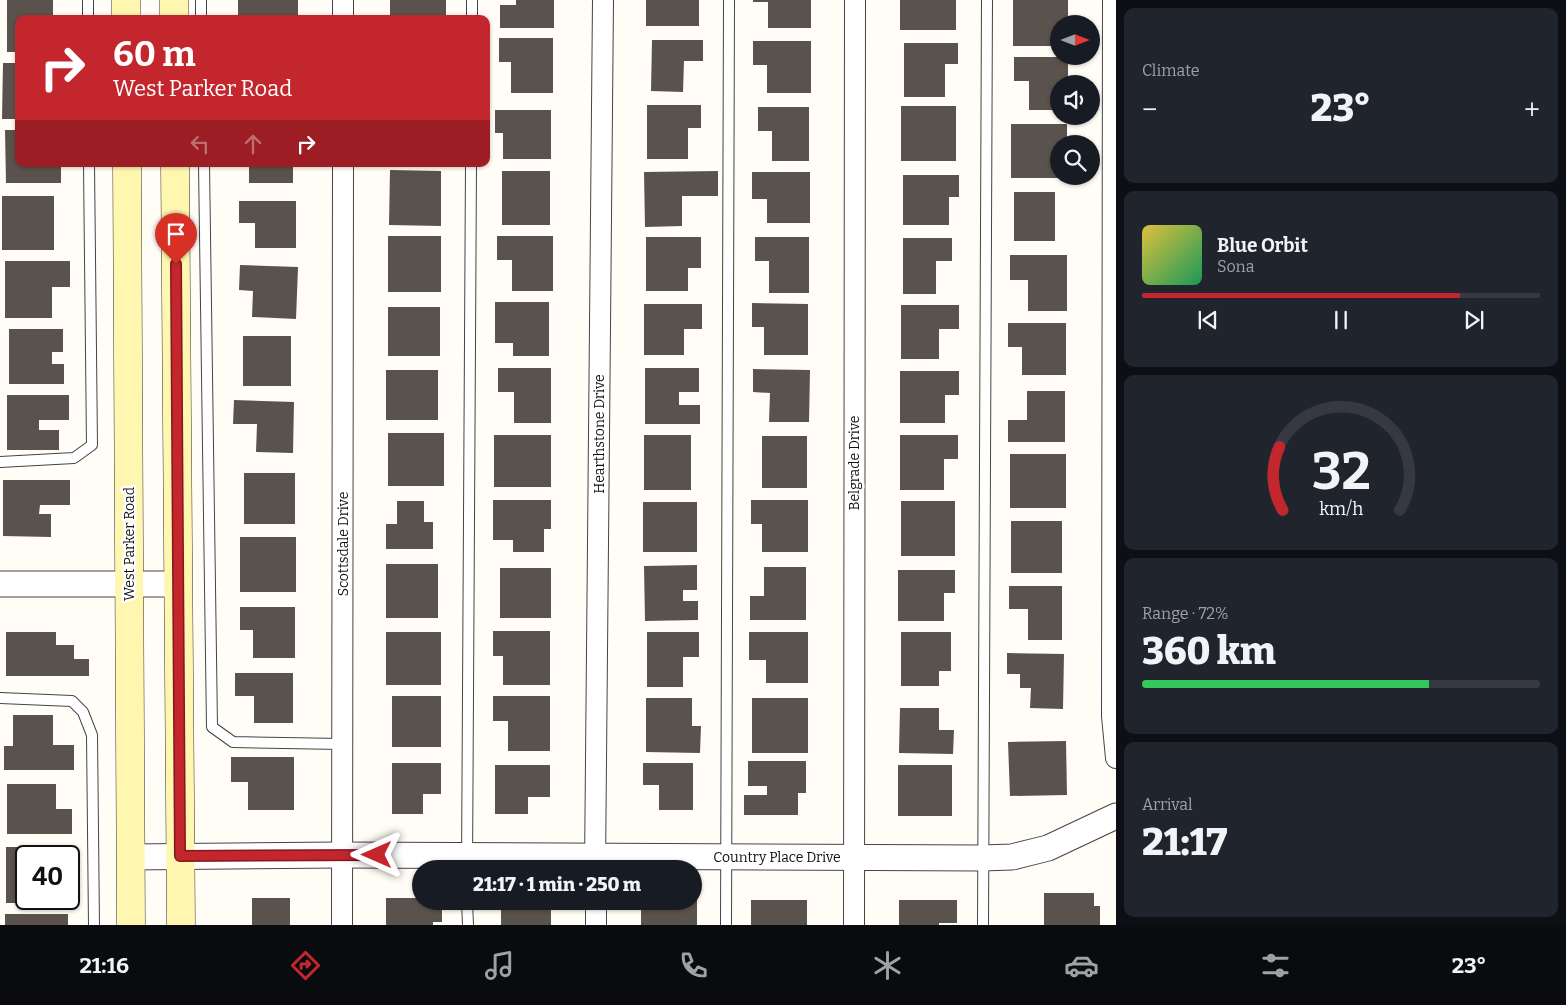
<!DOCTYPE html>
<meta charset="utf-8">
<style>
:root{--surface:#171b24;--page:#20242c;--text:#f1f3f6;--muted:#9ea1a6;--line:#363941;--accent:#c4262e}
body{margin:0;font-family:Bitter,serif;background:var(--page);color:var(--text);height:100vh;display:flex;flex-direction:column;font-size:19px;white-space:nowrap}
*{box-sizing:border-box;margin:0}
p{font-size:16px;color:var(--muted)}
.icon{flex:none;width:28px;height:28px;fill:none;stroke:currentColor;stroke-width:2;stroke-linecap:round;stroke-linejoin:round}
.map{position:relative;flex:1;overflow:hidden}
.drawer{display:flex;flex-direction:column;gap:8px;padding:8px;background:#0d0f14;width:450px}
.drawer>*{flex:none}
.top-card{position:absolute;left:15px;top:15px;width:475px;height:152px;border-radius:10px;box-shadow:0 1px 4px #0004;background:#c4262e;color:#fff;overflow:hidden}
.needle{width:32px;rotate:90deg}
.fabs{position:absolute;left:1050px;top:15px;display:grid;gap:10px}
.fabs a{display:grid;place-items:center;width:50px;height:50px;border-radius:50%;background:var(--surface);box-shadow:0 1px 4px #0004;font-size:25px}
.speed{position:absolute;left:15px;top:845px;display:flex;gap:10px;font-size:25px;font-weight:700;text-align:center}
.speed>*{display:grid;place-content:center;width:65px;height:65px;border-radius:50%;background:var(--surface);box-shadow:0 1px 4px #0004;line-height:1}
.speed .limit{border:2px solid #111;border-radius:8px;background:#fff;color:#111}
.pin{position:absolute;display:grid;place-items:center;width:42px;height:42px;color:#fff;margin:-51px -21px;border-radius:50% 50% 50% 0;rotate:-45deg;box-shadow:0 0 5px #0007}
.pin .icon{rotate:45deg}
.me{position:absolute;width:55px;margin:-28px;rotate:270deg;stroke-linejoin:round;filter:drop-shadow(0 0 4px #0008)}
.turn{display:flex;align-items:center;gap:18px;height:105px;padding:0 15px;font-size:22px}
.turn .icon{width:65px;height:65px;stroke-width:2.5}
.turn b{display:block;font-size:35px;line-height:42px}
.lanes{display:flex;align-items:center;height:48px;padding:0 15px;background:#0003;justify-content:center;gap:25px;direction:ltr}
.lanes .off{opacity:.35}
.big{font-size:38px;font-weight:800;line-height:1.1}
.drawer .widget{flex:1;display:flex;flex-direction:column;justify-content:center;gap:8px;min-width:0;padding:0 18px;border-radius:10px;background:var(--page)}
.drawer .dial{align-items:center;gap:0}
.dial svg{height:130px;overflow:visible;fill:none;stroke:var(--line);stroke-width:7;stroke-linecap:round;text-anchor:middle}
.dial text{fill:var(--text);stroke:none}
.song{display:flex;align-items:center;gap:15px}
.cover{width:60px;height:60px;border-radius:8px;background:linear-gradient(135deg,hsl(50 70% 55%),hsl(150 70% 35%))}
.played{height:5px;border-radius:2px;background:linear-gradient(90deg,var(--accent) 80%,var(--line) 80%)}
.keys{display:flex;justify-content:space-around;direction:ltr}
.heat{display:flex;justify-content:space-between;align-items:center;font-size:28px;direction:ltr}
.charge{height:8px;border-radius:4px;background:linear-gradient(90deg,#34c759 72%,var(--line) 0)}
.trip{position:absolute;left:412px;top:860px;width:290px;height:50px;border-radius:25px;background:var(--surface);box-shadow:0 1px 4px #0004;font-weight:800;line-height:50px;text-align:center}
.menu{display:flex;height:80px;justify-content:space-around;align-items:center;background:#090b0e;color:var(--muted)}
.menu .icon{width:35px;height:35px}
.menu .selected{color:var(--accent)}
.menu b{font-size:22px;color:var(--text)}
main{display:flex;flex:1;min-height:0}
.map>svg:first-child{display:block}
.building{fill:#5a524d}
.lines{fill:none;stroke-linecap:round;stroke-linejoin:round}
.service-casing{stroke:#444;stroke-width:12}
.minor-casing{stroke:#444;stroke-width:22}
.tertiary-casing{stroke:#444;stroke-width:27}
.secondary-casing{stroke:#333;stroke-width:29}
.service{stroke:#fff;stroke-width:10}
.minor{stroke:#fff;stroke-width:20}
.tertiary{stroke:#fff;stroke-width:25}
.secondary{stroke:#fff6b0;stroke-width:28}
.route-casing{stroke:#7f191e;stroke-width:12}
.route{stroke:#c4262e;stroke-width:9}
.labels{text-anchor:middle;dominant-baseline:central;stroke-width:5;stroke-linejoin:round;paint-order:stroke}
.street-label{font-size:14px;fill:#111;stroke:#fff}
</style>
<main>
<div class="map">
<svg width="1116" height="925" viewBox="0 0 1116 925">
<rect width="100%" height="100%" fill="#fffdf5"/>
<path class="building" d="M7 0H53V19H19V52H7Z
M238 0H298V19H238Z
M390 0H446V19H390Z
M516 0H554V28H500V5H516Z
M646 0H699V26H646Z
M753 0H811V28H768V2H753Z
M900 0H956V30H900Z
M1013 0H1068V24H1059V46H1013Z
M499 38H553V93H511V62H499Z
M652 40H703V61H684L683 92 651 91Z
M753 41H811V93H767V65H753Z
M904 43H958V64H945V97H904Z
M1014 57H1068V84H1059V110H1029V81H1014Z
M3 63H19V119H2Z
M647 105H701V128H688V159H647Z
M901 106H956V161H901Z
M758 107H809V161H772V131H758Z
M495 110H551V159H503V133H495Z
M1011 124H1067V144H1059V178H1011Z
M5 130H19V164H61V183H6Z
M249 164H293V183H249Z
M390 170 441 171V226L389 225Z
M502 171H550V225H502Z
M718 171V196H682V226L645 227 644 172Z
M752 172H810V223H767V199H752Z
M903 175H959V197H949V225H903Z
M1014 192H1055V241H1014Z
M2 196H54V250H2Z
M239 201H296V248H255V223H239Z
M388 236H441V292H388Z
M497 236H553V291H512V260H497Z
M646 237H701V268H688V291H646Z
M755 237H809V293H769V261H755Z
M903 238H952V261H936V294H903Z
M1010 255H1067V311H1028V280H1010Z
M5 261H70V287H52V318H5Z
M240 265 298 267 296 319 252 317 253 291 239 290Z
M495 302H549V356H513V343H495Z
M752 303 808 304V355H764V327H752Z
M644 304H702V329H684V355H644Z
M901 305H959V329H939V359H901Z
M388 307H440V356H388Z
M1008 323H1066V375H1022V347H1008Z
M9 329H63V352H52V364H64V384H9Z
M243 336H291V386H243Z
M498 368H551V423H514V392H498Z
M645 368H699V392H679V405H700V424H645Z
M753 369 810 370 809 422H769L770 393 753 392Z
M386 370H438V420H386Z
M900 371H959V395H945V423H900Z
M1027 391H1065V442H1008V420H1027Z
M7 395H69V420H39V430H59V450H7Z
M234 400 294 402 293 453 256 452 257 424H233Z
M388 433H444V486H388Z
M494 435H551V487H494Z
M644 435H691V490H644Z
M900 435H958V459H944V490H900Z
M762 436H807V488H762Z
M1010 454H1066V508H1010Z
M244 473H295V524H244Z
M3 480H70V505H40L39 514H51V537L3 536Z
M493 500H551V529H544V552H513V540H493Z
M751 500H808V552H762V524H751Z
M397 501H424V522H433V549H386V524H397Z
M901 501H955V556H901Z
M643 502H697V552H643Z
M1011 521H1062V573H1011Z
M240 537H296V592H240Z
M386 564H438V618H386Z
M697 565V590H683V601H698V620L645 621 644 566Z
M764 567H806V620H750V596H764Z
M500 568H551V618H500Z
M898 570H955V593H944V621H898Z
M1009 586H1062V640H1028V609H1009Z
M240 607H295V658H253V630H240Z
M493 631H550V685H503V656H493Z
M6 632H56V645H74V659H89V676H6Z
M386 632H441V685H386Z
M647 632H699V657H683V687H647Z
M749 632H808V683H766V660H749Z
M901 632H951V671H939V686H901Z
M1007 653 1064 654 1063 709 1030 708 1031 688H1020V674H1007Z
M235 673H293V723H254V696H235Z
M392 696H441V747H392Z
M493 696H550V751H508V721H493Z
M646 698H692V726H701L700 753 646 752Z
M752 698H808V753H752Z
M900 708H939V730H954L953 754 899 753Z
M13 715H53V745H74V770H4V746H13Z
M1066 741 1067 795 1010 796 1008 742Z
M231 757H294V810H248V782H231Z
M748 761H806V793H798V815H744V795H767V786H748Z
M392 763H441V794H423V814H392Z
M643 763H693V810H659V785H643Z
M495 765H550V797H528V814H495Z
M898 765H952V816H898Z
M7 784H56V809H72V834H7Z
M6 847H49V856H26V899H70V903H6Z
M1044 893H1094V906H1100V925H1044Z
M252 898H290V925H252Z
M386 898H421V901H442V922H433V925H386Z
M694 898H697V925H641V901H694Z
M751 900H807V925H751Z
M899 900H957V923H939V925H899Z
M501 901H551V925H501Z
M5 914H68V925H5Z"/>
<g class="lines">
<defs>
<path id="service" d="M88 0V19
M201 0V19
M472 19V0
M204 164 212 727 233 742 342 744
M0 462 74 458 92 445 89 164
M0 698 72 701 83 712 92 735 94 925
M467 869 471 164
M467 901 468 925
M726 925 729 0
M983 925 987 0"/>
<path id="minor" d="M1113 0 1112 716 1116 758
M343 19V0
M595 869 603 0
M596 901V925
M342 925 343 164
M854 925 855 0"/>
<path id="tertiary" d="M0 584H177
M131 857 341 855 982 858 1012 857 1048 848 1116 816"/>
<path id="secondary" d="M126 0V19
M174 0V19
M127 164 131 925
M175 164 181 925"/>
</defs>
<use href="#service" class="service-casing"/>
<use href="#minor" class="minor-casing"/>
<use href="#tertiary" class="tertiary-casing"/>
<use href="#secondary" class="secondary-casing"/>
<use href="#service" class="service"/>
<use href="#minor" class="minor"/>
<use href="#tertiary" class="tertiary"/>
<use href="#secondary" class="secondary"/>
</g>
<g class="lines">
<defs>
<path id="route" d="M176 264 180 856 377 855"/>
</defs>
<use href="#route" class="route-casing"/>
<use href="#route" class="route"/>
</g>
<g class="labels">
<g class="street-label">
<text transform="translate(599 434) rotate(-90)">Hearthstone Drive</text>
<text transform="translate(854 463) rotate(-90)">Belgrade Drive</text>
<text transform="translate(129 544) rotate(-90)">West Parker Road</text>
<text transform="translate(343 544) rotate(-90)">Scottsdale Drive</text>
<text x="777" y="857">Country Place Drive</text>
</g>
</g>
</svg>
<div class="fabs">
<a><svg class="needle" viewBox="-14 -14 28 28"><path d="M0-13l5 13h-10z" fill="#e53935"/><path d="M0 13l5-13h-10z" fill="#9ea1a6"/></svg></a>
<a><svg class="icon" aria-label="sound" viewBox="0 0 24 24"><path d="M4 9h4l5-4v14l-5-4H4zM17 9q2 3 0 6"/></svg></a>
<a><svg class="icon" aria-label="search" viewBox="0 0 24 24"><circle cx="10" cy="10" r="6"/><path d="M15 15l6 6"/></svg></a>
</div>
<div class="speed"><div class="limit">40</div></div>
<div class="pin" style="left:176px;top:264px;background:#d93025"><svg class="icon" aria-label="arrive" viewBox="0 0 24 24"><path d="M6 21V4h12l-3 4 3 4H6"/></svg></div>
<svg class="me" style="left:377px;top:855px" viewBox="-20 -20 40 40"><path d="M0-17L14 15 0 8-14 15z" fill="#c4262e" stroke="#fff" stroke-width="4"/></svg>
<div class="trip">21:17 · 1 min · 250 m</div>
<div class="top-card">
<div class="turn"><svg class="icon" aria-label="right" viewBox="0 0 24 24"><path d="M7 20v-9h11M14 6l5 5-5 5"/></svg><div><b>60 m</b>West Parker Road</div></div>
<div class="lanes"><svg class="icon off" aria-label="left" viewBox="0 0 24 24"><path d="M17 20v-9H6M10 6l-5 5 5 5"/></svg><svg class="icon off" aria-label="ahead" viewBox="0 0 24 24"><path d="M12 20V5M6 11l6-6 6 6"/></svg><svg class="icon" aria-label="right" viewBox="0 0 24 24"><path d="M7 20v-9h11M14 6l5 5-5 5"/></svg></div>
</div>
</div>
<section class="drawer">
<div class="widget"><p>Climate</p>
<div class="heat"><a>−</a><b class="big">23°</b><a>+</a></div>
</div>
<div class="widget">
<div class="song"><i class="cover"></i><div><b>Blue Orbit</b><p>Sona</p></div></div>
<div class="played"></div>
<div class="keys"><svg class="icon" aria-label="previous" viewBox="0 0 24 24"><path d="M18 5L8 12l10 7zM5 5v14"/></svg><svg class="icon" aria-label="pause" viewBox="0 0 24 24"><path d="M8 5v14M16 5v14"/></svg><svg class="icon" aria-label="next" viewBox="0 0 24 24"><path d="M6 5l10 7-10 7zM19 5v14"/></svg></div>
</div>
<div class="widget dial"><svg viewBox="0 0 100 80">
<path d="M14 69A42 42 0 1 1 86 69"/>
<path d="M14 69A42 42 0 0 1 12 30" stroke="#c4262e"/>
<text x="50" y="56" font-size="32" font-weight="700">32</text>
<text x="50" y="72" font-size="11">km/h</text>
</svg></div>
<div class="widget"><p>Range · 72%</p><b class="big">360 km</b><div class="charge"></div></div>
<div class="widget"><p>Arrival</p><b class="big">21:17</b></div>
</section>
</main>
<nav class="menu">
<b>21:16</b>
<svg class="icon selected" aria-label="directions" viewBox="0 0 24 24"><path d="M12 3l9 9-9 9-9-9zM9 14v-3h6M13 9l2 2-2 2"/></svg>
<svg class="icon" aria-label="music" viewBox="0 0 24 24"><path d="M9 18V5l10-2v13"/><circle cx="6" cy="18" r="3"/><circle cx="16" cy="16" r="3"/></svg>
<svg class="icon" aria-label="phone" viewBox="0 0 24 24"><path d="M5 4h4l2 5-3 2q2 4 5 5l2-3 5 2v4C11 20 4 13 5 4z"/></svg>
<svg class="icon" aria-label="climate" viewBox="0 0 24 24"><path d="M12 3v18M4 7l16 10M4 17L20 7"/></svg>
<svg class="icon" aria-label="car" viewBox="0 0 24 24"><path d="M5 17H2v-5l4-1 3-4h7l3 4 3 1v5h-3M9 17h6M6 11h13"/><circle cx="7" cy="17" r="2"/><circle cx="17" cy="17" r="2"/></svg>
<svg class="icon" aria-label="filters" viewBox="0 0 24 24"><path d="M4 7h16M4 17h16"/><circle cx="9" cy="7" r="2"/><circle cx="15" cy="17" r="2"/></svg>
<b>23°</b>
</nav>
